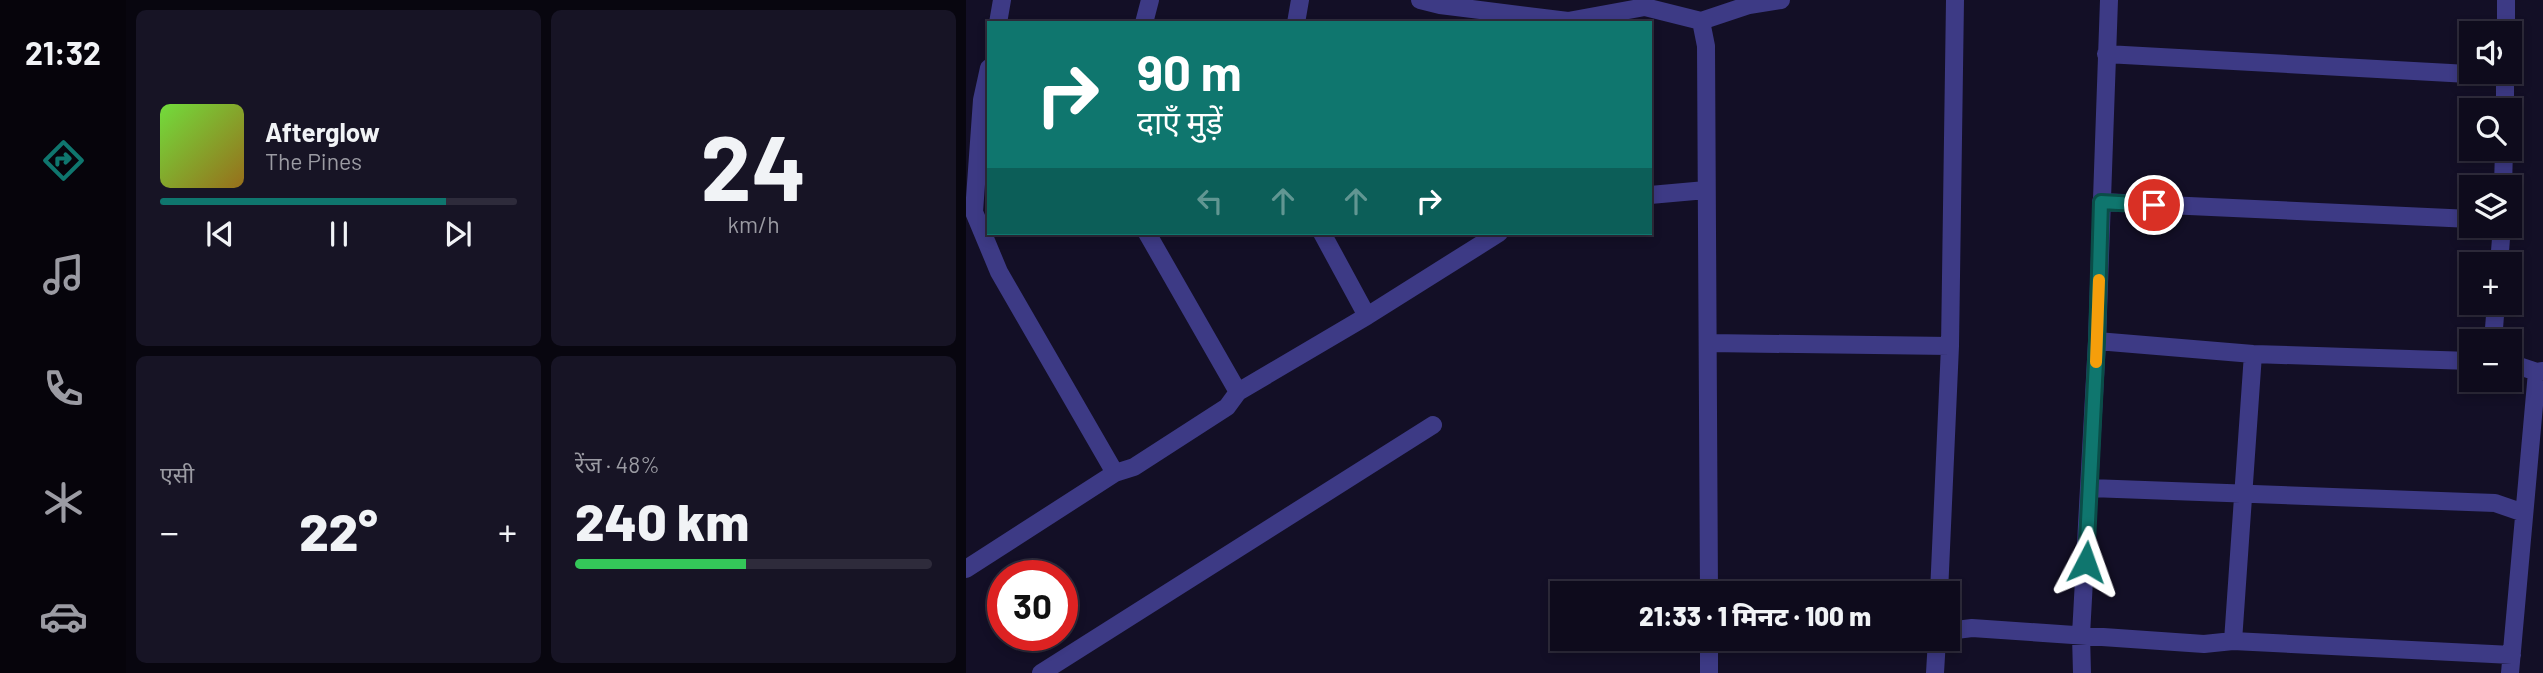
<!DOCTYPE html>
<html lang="hi">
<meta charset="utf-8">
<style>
:root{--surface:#0e0b1c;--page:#171425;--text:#f1f3f6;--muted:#9b9ba3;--line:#2e2b3b;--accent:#0f766e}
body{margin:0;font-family:Barlow,"Noto Sans Devanagari",sans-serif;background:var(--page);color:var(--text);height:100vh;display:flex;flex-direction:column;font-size:26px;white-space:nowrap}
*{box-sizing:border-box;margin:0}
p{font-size:23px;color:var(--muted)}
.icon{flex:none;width:38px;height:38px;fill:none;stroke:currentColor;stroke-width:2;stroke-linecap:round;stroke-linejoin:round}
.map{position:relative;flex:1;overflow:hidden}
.side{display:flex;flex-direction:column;gap:10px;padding:10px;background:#08060f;width:840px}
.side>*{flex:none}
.top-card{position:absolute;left:21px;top:21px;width:665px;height:214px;border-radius:0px;box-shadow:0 4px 10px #0003,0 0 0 2px var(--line);background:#0f766e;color:#fff;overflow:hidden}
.tools{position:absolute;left:1493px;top:21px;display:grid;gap:14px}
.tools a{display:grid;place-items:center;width:63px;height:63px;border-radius:0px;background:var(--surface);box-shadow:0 4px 10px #0003,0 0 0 2px var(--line);font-size:35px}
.speed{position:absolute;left:21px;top:560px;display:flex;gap:14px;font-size:35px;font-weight:700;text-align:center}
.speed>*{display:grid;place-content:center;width:91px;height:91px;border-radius:50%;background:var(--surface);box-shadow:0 4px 10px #0003,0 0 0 2px var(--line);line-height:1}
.speed .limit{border:10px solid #d22;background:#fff;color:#111}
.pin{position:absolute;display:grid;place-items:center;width:60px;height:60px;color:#fff;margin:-30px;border:4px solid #fff;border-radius:50%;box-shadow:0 2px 7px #0007}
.me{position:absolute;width:77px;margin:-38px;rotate:4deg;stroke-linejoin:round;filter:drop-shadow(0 0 5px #0008)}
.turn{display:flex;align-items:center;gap:24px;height:147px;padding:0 35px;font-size:32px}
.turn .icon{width:91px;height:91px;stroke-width:2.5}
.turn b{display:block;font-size:49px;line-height:60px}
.lanes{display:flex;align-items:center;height:66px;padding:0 35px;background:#0003;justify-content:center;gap:35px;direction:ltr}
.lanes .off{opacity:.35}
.big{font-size:52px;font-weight:800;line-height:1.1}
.side .widget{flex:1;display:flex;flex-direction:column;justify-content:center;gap:10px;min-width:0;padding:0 24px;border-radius:10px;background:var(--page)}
.side .dial{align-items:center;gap:0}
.dial b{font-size:91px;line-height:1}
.song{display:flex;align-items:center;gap:21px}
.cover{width:84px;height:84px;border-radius:10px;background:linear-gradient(135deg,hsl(100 70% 55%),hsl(40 70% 35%))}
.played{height:7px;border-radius:4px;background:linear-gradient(90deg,var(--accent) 80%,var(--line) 80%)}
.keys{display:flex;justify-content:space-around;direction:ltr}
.heat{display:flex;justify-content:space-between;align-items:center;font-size:38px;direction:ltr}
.charge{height:10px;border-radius:5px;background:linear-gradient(90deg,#34c759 48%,var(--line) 0)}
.side .tiles{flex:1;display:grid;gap:10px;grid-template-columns:repeat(2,1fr)}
.trip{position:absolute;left:584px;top:581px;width:410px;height:70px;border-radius:0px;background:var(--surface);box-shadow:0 4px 10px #0003,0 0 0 2px var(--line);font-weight:800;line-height:70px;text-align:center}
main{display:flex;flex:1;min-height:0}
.tabs{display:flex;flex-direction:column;width:126px;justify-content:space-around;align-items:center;background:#06040b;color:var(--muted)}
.tabs .icon{width:49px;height:49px}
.tabs .on{color:var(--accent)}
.tabs b{font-size:32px;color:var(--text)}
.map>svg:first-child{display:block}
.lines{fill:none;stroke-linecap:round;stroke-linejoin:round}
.minor{stroke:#3d3a85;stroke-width:18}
.route-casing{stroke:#0a4d48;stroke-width:18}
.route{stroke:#0f766e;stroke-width:12}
.slow{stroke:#f59e0b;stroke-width:12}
</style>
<main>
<nav class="tabs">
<b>21:32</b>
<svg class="icon on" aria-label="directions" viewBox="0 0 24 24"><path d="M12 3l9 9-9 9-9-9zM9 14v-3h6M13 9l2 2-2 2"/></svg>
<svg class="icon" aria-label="music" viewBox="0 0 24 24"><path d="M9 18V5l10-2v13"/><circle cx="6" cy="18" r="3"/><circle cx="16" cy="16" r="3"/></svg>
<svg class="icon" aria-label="phone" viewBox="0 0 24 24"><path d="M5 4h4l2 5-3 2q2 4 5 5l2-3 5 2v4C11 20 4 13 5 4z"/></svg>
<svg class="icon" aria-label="climate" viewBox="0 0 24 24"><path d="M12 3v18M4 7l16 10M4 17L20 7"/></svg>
<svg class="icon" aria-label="car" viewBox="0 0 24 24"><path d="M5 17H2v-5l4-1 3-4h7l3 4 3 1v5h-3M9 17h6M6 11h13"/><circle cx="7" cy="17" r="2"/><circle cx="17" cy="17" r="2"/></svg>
</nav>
<section class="side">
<div class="tiles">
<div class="widget">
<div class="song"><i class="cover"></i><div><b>Afterglow</b><p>The Pines</p></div></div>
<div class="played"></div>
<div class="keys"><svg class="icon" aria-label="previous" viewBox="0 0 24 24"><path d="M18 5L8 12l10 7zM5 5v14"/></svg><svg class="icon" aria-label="pause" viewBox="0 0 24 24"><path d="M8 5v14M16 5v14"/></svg><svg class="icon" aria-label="next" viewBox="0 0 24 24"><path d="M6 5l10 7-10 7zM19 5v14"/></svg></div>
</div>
<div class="widget dial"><b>24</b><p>km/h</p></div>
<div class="widget"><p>एसी</p>
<div class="heat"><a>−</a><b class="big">22°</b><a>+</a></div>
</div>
<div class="widget"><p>रेंज · 48%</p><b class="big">240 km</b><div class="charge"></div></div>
</div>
</section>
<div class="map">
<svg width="1577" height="673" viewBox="0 0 1577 673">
<rect width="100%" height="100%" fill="#130f26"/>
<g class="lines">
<path class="minor" d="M454 0 474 5 602 21 679 7 735 21 783 5 815 0
M735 21 740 46 743 593
M32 23 36 0
M178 23 184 0
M330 23 334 0
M1540 33V0
M1140 54 1539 76
M23 68 16 100 8 212 33 272 149 473
M1539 110V72
M1537 187 1538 149
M684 195 740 190
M1135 202 1505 219
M181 233 272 392
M356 233 401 316 533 233
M1533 264 1536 226
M1131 341 1287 354 1505 361
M1527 341 1530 303
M742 343 984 346
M1544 363 1571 372 1577 371
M1124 488 1529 503 1558 513
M0 569 149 473 168 467 261 407 272 392 401 316
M973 593 984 346 989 0
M982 631 1006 628 1238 644 1267 641 1546 655
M743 639V673
M1267 641 1287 354
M75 673 467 425
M969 673 971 639
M1116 673 1115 635 1131 341 1143 0
M1544 673 1571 372"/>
</g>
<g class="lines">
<defs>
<path id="route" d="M1120 562 1131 341 1135 202 1188 205"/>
</defs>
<use href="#route" class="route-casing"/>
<use href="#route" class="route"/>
<path class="slow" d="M1130 362 1133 280"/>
</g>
</svg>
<div class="tools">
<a><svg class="icon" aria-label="sound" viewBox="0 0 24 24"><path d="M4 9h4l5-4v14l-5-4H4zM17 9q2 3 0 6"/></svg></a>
<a><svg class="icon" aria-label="search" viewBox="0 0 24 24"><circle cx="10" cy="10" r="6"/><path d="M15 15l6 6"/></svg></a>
<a><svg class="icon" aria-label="layers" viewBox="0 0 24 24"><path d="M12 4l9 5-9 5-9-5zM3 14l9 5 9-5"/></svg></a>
<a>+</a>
<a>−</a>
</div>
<div class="speed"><div class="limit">30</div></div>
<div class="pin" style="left:1188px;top:205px;background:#d93025"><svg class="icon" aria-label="arrive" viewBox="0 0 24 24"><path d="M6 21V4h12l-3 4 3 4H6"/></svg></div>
<svg class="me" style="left:1120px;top:562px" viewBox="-20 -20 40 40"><path d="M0-17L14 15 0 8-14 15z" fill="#0f766e" stroke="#fff" stroke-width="4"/></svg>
<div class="trip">21:33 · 1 मिनट · 100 m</div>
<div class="top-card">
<div class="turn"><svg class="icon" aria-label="right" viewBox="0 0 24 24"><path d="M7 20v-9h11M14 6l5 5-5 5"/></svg><div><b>90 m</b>दाएँ मुड़ें</div></div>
<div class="lanes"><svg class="icon off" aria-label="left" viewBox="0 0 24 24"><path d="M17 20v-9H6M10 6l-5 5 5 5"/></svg><svg class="icon off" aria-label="ahead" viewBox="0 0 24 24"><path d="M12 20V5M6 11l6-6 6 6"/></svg><svg class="icon off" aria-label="ahead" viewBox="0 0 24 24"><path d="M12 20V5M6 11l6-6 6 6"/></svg><svg class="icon" aria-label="right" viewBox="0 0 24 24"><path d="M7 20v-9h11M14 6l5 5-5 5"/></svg></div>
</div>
</div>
</main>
